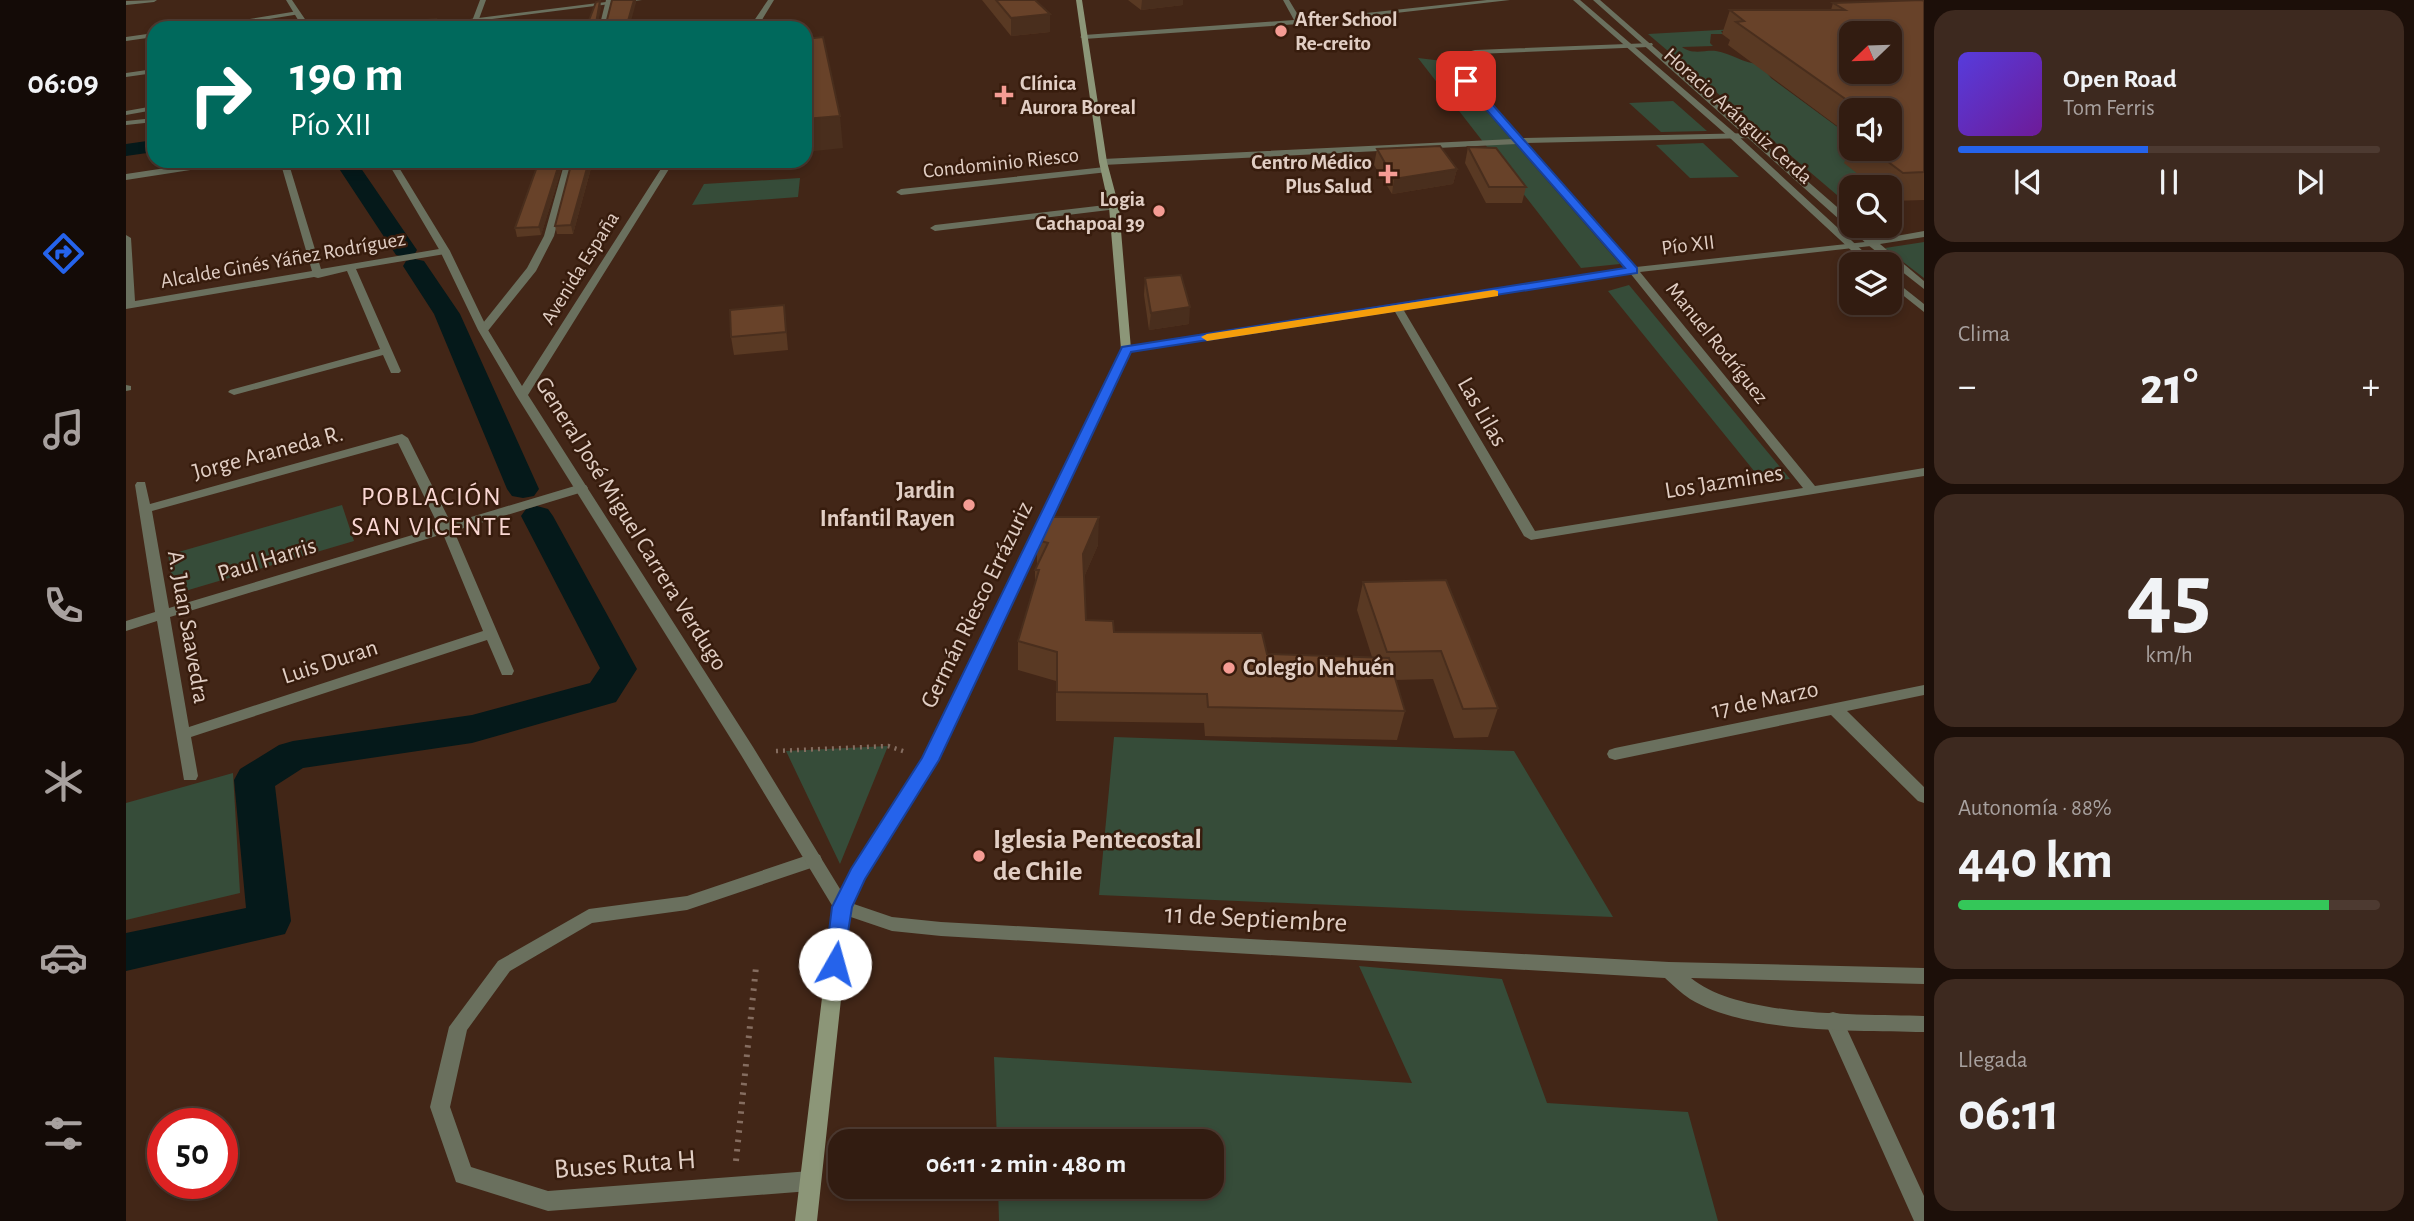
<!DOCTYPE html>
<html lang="es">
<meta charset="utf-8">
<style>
:root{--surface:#321c11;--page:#3d291f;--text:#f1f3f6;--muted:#a8a19f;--line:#4d3a31;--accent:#2563eb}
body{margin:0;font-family:"Alegreya Sans",sans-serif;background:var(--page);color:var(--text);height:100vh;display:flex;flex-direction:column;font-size:26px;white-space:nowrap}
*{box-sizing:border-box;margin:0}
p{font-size:23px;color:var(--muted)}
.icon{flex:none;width:38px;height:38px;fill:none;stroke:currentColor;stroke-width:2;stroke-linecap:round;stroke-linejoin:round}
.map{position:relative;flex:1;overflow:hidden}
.drawer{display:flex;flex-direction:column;gap:10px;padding:10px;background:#1c0f09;width:490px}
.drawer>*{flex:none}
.hud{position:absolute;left:21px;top:21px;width:665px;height:147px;border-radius:21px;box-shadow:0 4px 10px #0003,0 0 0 2px var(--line);background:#00695c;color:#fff;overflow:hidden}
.needle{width:46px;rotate:247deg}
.fabs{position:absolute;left:1713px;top:21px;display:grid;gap:14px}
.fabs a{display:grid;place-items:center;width:63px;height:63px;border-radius:14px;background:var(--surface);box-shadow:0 4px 10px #0003,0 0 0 2px var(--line);font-size:35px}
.speed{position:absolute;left:21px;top:1108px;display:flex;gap:14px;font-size:35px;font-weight:700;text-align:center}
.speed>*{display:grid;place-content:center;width:91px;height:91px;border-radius:50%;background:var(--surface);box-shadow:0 4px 10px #0003,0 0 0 2px var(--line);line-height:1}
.speed .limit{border:10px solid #d22;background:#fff;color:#111}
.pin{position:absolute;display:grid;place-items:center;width:60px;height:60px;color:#fff;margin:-30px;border-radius:14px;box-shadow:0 4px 10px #0006}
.me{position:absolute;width:77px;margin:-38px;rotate:7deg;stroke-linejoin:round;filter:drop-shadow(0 0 5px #0008)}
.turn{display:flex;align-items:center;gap:24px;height:147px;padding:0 28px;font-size:32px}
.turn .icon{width:91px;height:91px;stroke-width:2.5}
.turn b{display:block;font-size:49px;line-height:60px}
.big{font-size:52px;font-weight:700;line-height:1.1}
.drawer .widget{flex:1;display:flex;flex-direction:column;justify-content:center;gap:10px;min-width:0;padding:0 24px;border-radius:21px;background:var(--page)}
.drawer .dial{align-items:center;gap:0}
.dial b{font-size:91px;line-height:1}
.song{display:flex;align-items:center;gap:21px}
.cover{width:84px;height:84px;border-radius:10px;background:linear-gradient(135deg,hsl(250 70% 55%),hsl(280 70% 35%))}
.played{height:7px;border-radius:4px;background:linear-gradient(90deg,var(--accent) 45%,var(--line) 45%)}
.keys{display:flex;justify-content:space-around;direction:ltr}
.heat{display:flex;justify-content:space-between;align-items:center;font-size:38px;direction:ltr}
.charge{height:10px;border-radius:5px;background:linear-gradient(90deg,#34c759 88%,var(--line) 0)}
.trip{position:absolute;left:702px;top:1129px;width:396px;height:70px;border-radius:21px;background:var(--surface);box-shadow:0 4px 10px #0003,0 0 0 2px var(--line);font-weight:700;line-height:70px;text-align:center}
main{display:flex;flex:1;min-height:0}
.dock{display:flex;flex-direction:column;width:126px;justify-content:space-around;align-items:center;background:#140b07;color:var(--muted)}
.dock .icon{width:49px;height:49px}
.dock .selected{color:var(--accent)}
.dock b{font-size:32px;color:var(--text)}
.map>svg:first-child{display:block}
.green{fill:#364c39}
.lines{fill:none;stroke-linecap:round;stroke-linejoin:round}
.canal{fill:#05191a;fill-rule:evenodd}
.path-far1{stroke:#856d60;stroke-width:4.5;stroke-dasharray:2 5;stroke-linecap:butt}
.path{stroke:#856d60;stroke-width:6;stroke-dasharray:2.5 7;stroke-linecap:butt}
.service{fill:#6a705e;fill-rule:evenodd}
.minor{fill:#6a705e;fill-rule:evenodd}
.tertiary{fill:#6a705e;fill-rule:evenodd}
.secondary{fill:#8c9678;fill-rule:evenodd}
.wall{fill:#593923}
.shaded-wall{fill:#492e1d}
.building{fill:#684229;stroke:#492e1d;stroke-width:2;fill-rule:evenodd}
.route{fill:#2563eb;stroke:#184099;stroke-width:2}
.slow{fill:#f59e0b}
.poi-dot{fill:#f59c94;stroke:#371c0d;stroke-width:2.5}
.labels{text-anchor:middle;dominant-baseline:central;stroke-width:5;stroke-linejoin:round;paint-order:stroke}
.far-poi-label{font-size:21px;font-weight:bold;fill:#e1cec4;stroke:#371c0d;text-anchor:start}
.far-street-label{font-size:21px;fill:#e1cec4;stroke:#371c0d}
.street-label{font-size:24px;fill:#e1cec4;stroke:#371c0d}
.poi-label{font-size:24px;font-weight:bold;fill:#e1cec4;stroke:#371c0d;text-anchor:end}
.neighbourhood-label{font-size:26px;letter-spacing:2px;fill:#fbd8d4;stroke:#371c0d}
.near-poi-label{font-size:28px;font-weight:bold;fill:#e1cec4;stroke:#371c0d;text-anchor:start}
.near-street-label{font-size:28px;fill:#e1cec4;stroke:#371c0d}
</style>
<main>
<nav class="dock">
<b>06:09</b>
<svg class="icon selected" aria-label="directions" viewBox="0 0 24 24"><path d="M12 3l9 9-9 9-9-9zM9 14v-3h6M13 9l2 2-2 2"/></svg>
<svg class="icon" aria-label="music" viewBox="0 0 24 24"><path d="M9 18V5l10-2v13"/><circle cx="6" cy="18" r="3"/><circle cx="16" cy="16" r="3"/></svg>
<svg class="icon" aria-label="phone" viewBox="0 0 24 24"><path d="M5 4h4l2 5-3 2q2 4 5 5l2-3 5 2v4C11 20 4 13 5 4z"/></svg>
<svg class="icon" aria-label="climate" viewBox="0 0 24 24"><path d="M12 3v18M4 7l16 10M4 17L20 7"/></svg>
<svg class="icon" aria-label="car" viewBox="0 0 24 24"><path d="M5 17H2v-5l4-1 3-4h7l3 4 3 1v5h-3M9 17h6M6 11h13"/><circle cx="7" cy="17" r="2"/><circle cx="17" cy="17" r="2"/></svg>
<svg class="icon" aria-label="filters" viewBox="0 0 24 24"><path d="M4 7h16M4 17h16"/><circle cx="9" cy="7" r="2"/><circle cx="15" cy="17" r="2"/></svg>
</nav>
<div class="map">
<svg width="1798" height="1221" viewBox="0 0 1798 1221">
<rect width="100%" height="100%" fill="#422617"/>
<path class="green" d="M1663 26 1595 31 1597 34H1585L1584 43 1587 46 1556 47C1566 55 1578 50 1590 51 1605 53 1618 64 1634 64L1645 78 1725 137 1726 149 1748 187H1726L1725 207 1522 34Z
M1292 58 1317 61 1494 264 1455 268Z
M1547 101 1581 131 1535 132 1503 103Z
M1577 143 1613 177 1564 178 1530 145Z
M674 178 672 197 566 205 578 184Z
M1798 242V278L1759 248Z
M1503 285 1664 479 1637 482 1482 291Z
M216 505 228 541 49 594 42 555Z
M988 737 1388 751 1487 917 973 895Z
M762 746 714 864 660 751Z
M107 773 114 893 0 920V803Z
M1233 966 1376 979 1421 1103 1562 1112 1592 1221H873L872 1187 1085 1186V1141H871L868 1057 1286 1083Z"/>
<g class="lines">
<path class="canal" d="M28 140V152L0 156V144Z
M208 161H230L291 250 288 255 279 257 270 255Z
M289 259 298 261 334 314 413 489 408 496 397 498 386 496 381 489 308 314 277 266 280 261Z
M411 506 422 509 427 516 511 669 490 702 346 743 177 768 149 786 165 921 159 934 0 971V933L120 908 108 780 114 769 153 745 167 741 346 715 464 683 474 668 395 516 400 509Z"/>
<path class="path-far1" d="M650 751 762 746 780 752"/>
<path class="path" d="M610 1161 630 967"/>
<path class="service" d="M688 853 694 855 696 860 694 865 561 910 466 923 384 971 341 1030 324 1107 345 1167 422 1191 684 1171 691 1174 694 1181 691 1188 684 1191 422 1211 330 1182 304 1107 323 1027 372 961 463 909 561 896Z"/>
<path class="minor" d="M31 0 28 2 0 5V1Z
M354 0H360L353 19 346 21Z
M480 0H486L481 28H473Z
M1157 0H1163L1175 20 1361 0H1384L1173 24 958 39 954 37 958 35 1168 20Z
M172 11 174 14 87 28H69Z
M28 33V37L0 41V37Z
M1526 43 1527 45 1523 47 1350 54 1333 61 1343 80 1395 138 1629 133V137L1626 138 1400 143 1510 267 1748 241 1750 243 1745 246 1514 272 1689 486 1798 468V476L1405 540 1398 536 1268 310 1000 352 995 349 1000 346 1500 268 1391 144 977 165 973 162 977 159 1387 139 1337 83 1325 61 1330 55 1349 50ZM1504 273 1677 488 1409 531 1277 309Z
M28 69V73L0 77V73Z
M28 106V110L0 115V111Z
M28 118V122L0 125V121Z
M86 161H107L103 164 0 180V174Z
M154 161H162L195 269 319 248 324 251 319 254 230 269 275 371 273 373H265L257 355 108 395 102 392 104 390 254 349 221 271 192 278 188 277 0 309V235L5 238 9 301 186 271Z
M439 161H447L428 236 410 271 361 332H353V328L401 268 418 236Z
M979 167 982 168V172L775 195 770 192 775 189Z
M988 204 993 207 991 209 809 231 804 228 809 225Z
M0 385 5 386V390L0 391Z
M276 434 282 438 325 523 452 485H460L462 488 460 491 328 531 388 671 386 675H376L361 640 65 737 72 776 70 780H58L31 621 0 631V621L29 612 9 485 11 482H19L24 504ZM272 443 313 527 43 608 26 511ZM317 534 357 631 63 727 44 617Z
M1798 685V695L1721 711 1798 787V803L1792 801 1705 715 1489 760 1483 758 1481 754 1483 750 1489 748Z
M1707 1012 1714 1014 1798 1196V1221H1788L1698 1020 1700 1014Z"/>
<path class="tertiary" d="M160 0H166L185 28H177Z
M496 0H516L295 28H273Z
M642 0H648L631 28H623Z
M1447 0H1454L1610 134 1751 264H1740L1604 138Z
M1467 0H1474L1726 220V226H1731L1748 240 1798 231V237L1754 244 1798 281V289L1742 245Z
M261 161H269L324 251 362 330 396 386 540 161H548L402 395 627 747 722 902 766 917 815 922 1543 962 1798 968V984L1565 978C1613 1018 1737 1014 1798 1016V1032C1732 1030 1621 1034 1564 999 1555 993 1547 985 1539 978L815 936 766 931 710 912 615 755 390 395 352 330 314 251Z
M1764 277 1798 304V312L1764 285Z"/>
<path class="secondary" d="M950 0H956L981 162 993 207 1005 349 812 760 739 879 725 907 691 1221H669L707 907 726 870 797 758 995 349 983 207 973 162Z"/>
</g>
<path class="wall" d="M856 0H909L924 14V32L885 36Z
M1002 0H1057V5L1015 10Z
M1798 1V200L1765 201 1764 187H1748L1718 163 1726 145V149H1764V110H1726V137L1602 45 1604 40 1596 34 1604 10H1705L1707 3Z
M1342 147 1400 187 1396 203H1360L1339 163Z
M1251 149 1331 169 1327 184 1266 194 1248 165Z
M413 161H438L415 235 391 237 389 228Z
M446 161H467L447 234H431L429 226Z
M1019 278 1063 324 1023 330 1018 295Z
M658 305 662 350 608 355 605 337Z
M911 540 972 545 958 577 960 620 988 632 1141 654 1246 657 1231 610 1237 582 1320 580 1372 708 1362 737 1328 738 1307 679 1269 680 1279 711 1271 740 1079 736 1078 723 930 721V681L892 670V641L909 583V570L911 567Z"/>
<path class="shaded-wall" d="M508 0H510V3L503 28H500Z
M1016 0H1057V5L1015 10Z
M474 1 475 8 471 28 470 23Z
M924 14V32L885 36V18Z
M714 116 717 148 679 152V119Z
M434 161H438L415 235 413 227Z
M463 161H467L447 234 445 225Z
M1331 169 1327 184 1266 194 1268 179Z
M1064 307 1063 324 1023 330 1025 313Z
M973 517 972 545 956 582 957 554Z"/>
<path class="building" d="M486 0H508L500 28H460L470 2 474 1 470 23 480 24Z
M870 0H909L924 14 885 18Z
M1796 0 1798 1V172L1777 173 1745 149H1764V136H1771L1764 130V110H1735L1610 22 1618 21 1604 10H1719L1707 3ZM1726 33H1764V72H1726Z
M310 19 308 28H263L264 23Z
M697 37 714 116 679 119V39Z
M1314 146 1331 169 1268 179 1251 149Z
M1342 147 1370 148 1400 187H1363Z
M413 161H434L413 227 389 228Z
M446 161H463L445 225 429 226Z
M1055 275 1064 307 1025 313 1019 278Z
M658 305 660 332 605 337 604 310Z
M924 517H973L957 554 960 620 987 621 988 632 1136 633 1141 654 1263 658 1279 711 1082 707 1081 694 931 692V652L892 641 913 570H909L922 543 911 540Z
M1320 580 1372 708 1337 709 1315 651 1261 652 1237 582Z"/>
<path class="route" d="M1337 79H1344L1511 268V273L1005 352 813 760 739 879 726 907 716 970 709 973 702 970 699 964 706 907 725 869 796 758 996 347 1499 268 1337 83Z"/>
<path class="slow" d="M1368 290 1372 291V296L1081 341 1075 337 1081 334Z"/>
<g class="poi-dot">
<circle cx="1155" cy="31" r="7"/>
<path d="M874.5 84.5h7v7h7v7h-7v7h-7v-7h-7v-7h7z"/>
<path d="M1258.5 163.5h7v7h7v7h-7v7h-7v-7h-7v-7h7z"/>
<circle cx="1033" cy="211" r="7"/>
<circle cx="843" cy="505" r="7"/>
<circle cx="1103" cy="668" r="7"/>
<circle cx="853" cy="856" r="7"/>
</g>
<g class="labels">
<g class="far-poi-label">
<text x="1169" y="19">After School<tspan x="1169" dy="24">Re-creito</tspan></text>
<text x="894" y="83">Clínica<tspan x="894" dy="24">Aurora Boreal</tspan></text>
<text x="1246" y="162" text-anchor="end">Centro Médico<tspan x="1246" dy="24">Plus Salud</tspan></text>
<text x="1019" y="199" text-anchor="end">Logia<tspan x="1019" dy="24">Cachapoal 39</tspan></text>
</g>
<g class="far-street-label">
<text transform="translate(1612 116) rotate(42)">Horacio Aránguiz Cerda</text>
<text transform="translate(875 163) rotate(-6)">Condominio Riesco</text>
<text transform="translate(1562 245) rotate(-7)">Pío XII</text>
<text transform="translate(157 260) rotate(-10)">Alcalde Ginés Yáñez Rodríguez</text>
<text transform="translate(454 268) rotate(-58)">Avenida España</text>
<text transform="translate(1591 343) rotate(51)">Manuel Rodríguez</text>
</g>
<g class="street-label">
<text transform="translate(1356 412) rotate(60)">Las Lilas</text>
<text transform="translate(142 453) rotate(-15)">Jorge Araneda R.</text>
<text transform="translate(1598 482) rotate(-9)">Los Jazmines</text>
<text transform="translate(505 524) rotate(58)">General José Miguel Carrera Verdugo</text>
<text transform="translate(141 560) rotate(-17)">Paul Harris</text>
<text transform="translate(851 605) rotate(-64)">Germán Riesco Errázuriz</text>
<text transform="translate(62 627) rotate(80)">A. Juan Saavedra</text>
<text transform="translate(204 662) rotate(-18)">Luis Duran</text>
<text transform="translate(1639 700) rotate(-12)">17 de Marzo</text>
</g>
<g class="poi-label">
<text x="829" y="491">Jardin<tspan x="829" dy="28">Infantil Rayen</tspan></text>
<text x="1117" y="668" text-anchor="start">Colegio Nehuén</text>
</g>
<g class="neighbourhood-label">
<text x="306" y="497">POBLACIÓN<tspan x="306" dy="30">SAN VICENTE</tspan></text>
</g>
<g class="near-poi-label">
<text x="867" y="840">Iglesia Pentecostal<tspan x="867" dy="32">de Chile</tspan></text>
</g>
<g class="near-street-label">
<text transform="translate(1130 919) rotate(3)">11 de Septiembre</text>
<text transform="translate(499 1165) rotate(-4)">Buses Ruta H</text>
</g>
</g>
</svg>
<div class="fabs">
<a><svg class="needle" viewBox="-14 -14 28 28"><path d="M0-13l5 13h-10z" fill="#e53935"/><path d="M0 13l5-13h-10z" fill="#a8a19f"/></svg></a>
<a><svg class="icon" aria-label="sound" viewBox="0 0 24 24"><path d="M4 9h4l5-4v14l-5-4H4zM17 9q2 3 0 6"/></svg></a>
<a><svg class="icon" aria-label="search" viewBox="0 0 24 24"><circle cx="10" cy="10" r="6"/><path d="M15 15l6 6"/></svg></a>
<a><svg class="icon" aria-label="layers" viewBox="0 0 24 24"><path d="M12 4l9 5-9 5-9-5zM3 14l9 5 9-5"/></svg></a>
</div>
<div class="speed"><div class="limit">50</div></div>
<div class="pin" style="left:1340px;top:81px;background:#d93025"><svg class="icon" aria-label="arrive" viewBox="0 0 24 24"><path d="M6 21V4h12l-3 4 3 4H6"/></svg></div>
<svg class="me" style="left:709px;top:964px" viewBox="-20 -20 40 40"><circle r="19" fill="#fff"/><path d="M0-13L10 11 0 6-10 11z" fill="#2563eb"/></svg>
<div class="trip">06:11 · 2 min · 480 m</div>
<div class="hud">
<div class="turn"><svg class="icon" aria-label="right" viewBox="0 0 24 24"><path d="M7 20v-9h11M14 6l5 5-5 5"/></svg><div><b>190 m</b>Pío XII</div></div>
</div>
</div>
<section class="drawer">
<div class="widget">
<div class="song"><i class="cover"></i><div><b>Open Road</b><p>Tom Ferris</p></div></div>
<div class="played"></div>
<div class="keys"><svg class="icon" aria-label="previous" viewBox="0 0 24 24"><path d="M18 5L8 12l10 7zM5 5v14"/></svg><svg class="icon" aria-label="pause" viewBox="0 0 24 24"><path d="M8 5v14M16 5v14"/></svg><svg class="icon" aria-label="next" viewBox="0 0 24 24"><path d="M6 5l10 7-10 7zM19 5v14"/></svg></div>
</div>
<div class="widget"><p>Clima</p>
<div class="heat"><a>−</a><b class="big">21°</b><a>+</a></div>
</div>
<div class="widget dial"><b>45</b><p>km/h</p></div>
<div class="widget"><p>Autonomía · 88%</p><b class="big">440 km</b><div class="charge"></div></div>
<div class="widget"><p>Llegada</p><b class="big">06:11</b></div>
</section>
</main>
